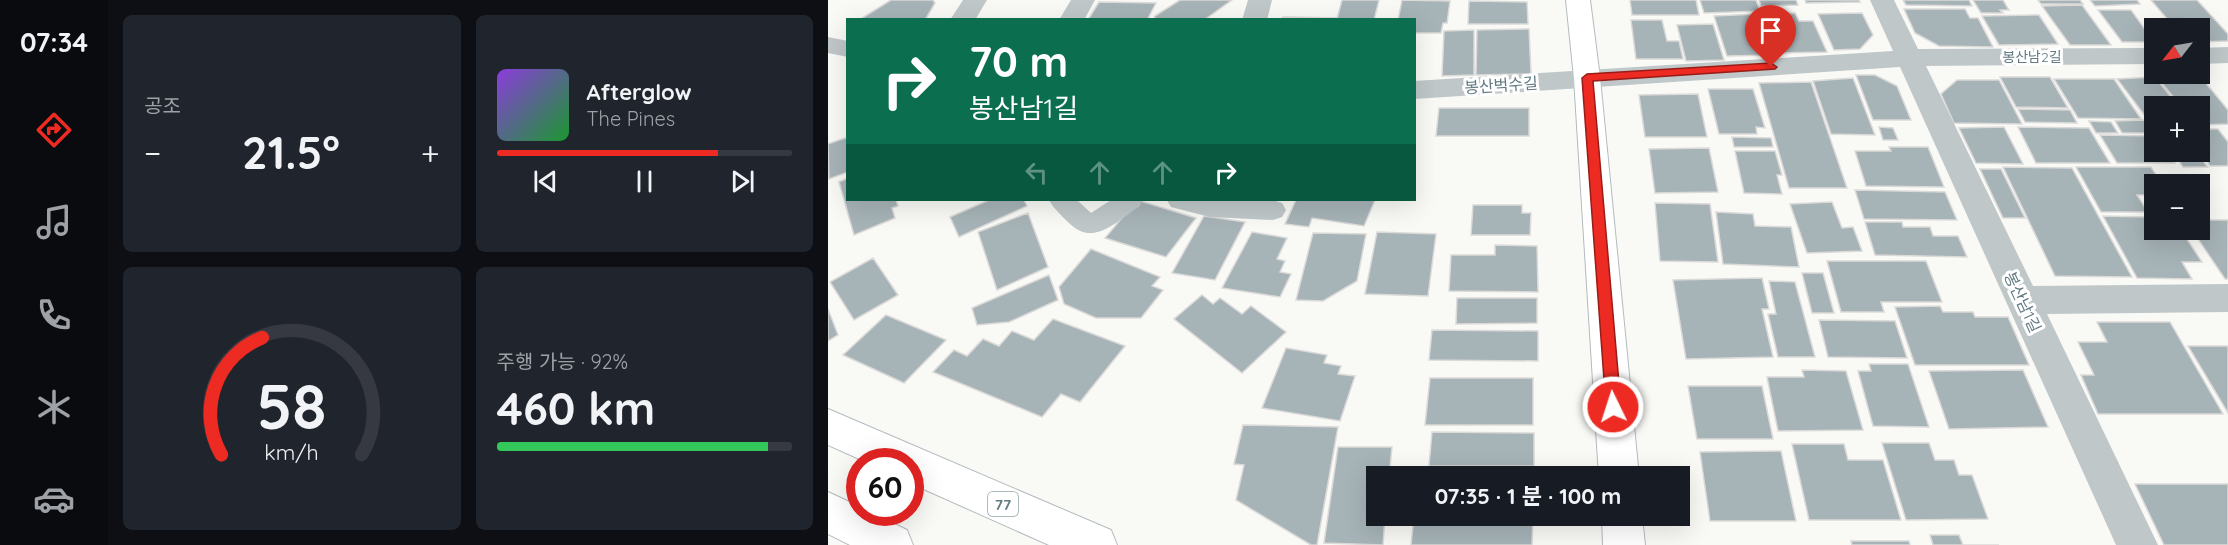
<!DOCTYPE html>
<html lang="ko">
<meta charset="utf-8">
<style>
:root{--surface:#171b24;--page:#20242c;--text:#f1f3f6;--muted:#9ea1a6;--line:#363941;--accent:#ed2b23}
body{margin:0;font-family:Quicksand,"Noto Sans KR",sans-serif;background:var(--page);color:var(--text);height:100vh;display:flex;flex-direction:column;font-size:22px;white-space:nowrap}
*{box-sizing:border-box;margin:0}
p{font-size:20px;color:var(--muted)}
.icon{flex:none;width:33px;height:33px;fill:none;stroke:currentColor;stroke-width:2;stroke-linecap:round;stroke-linejoin:round}
.map{position:relative;flex:1;overflow:hidden}
.side{display:flex;flex-direction:column;gap:15px;padding:15px;background:#0d0f14;width:720px}
.side>*{flex:none}
.banner{position:absolute;left:18px;top:18px;width:570px;height:183px;border-radius:0px;box-shadow:0 6px 24px #0002;background:#0b6e4f;color:#fff;overflow:hidden}
.needle{width:39px;rotate:239deg}
.controls{position:absolute;left:1316px;top:18px;display:grid;gap:12px}
.controls a{display:grid;place-items:center;width:66px;height:66px;border-radius:0px;background:var(--surface);box-shadow:0 6px 24px #0002;font-size:30px}
.speed{position:absolute;left:18px;top:448px;display:flex;gap:12px;font-size:30px;font-weight:700;text-align:center}
.speed>*{display:grid;place-content:center;width:78px;height:78px;border-radius:50%;background:var(--surface);box-shadow:0 6px 24px #0002;line-height:1}
.speed .limit{border:9px solid #d22;background:#fff;color:#111}
.pin{position:absolute;display:grid;place-items:center;width:51px;height:51px;color:#fff;margin:-62px -26px;border-radius:50% 50% 50% 0;rotate:-45deg;box-shadow:0 0 6px #0007}
.pin .icon{rotate:45deg}
.me{position:absolute;width:66px;margin:-33px;rotate:356deg;stroke-linejoin:round;filter:drop-shadow(0 0 4px #0008)}
.turn{display:flex;align-items:center;gap:21px;height:126px;padding:0 24px;font-size:27px}
.turn .icon{width:78px;height:78px;stroke-width:2.5}
.turn b{display:block;font-size:42px;line-height:51px}
.lanes{display:flex;align-items:center;height:57px;padding:0 24px;background:#0003;justify-content:center;gap:30px;direction:ltr}
.lanes .off{opacity:.35}
.big{font-size:45px;font-weight:700;line-height:1.1}
.side .widget{flex:1;display:flex;flex-direction:column;justify-content:center;gap:9px;min-width:0;padding:0 21px;border-radius:9px;background:var(--page)}
.side .dial{align-items:center;gap:0}
.dial svg{height:156px;overflow:visible;fill:none;stroke:var(--line);stroke-width:7;stroke-linecap:round;text-anchor:middle}
.dial text{fill:var(--text);stroke:none}
.song{display:flex;align-items:center;gap:18px}
.cover{width:72px;height:72px;border-radius:9px;background:linear-gradient(135deg,hsl(270 70% 55%),hsl(130 70% 35%))}
.played{height:6px;border-radius:3px;background:linear-gradient(90deg,var(--accent) 75%,var(--line) 75%)}
.keys{display:flex;justify-content:space-around;direction:ltr}
.heat{display:flex;justify-content:space-between;align-items:center;font-size:33px;direction:ltr}
.charge{height:9px;border-radius:4px;background:linear-gradient(90deg,#34c759 92%,var(--line) 0)}
.side .tiles{flex:1;display:grid;gap:15px;grid-template-columns:repeat(2,1fr)}
.trip{position:absolute;left:538px;top:466px;width:324px;height:60px;border-radius:0px;background:var(--surface);box-shadow:0 6px 24px #0002;font-weight:700;line-height:60px;text-align:center}
main{display:flex;flex:1;min-height:0}
.menu{display:flex;flex-direction:column;width:108px;justify-content:space-around;align-items:center;background:#090b0e;color:var(--muted)}
.menu .icon{width:42px;height:42px}
.menu .selected{color:var(--accent)}
.menu b{font-size:27px;color:var(--text)}
.map>svg:first-child{display:block}
.building{fill:#a6b3b7;stroke:#dbdad9;stroke-width:1.5}
.lines{fill:none;stroke-linecap:round;stroke-linejoin:round}
.primary-casing{stroke:#b3bbbe;stroke-width:2}
.service{fill:#bfc7c9;fill-rule:evenodd}
.minor{fill:#bfc7c9;fill-rule:evenodd}
.primary{fill:#fff;fill-rule:evenodd}
.route{fill:#ed2b23;stroke:#9a1c17;stroke-width:1.5}
.labels{text-anchor:middle;dominant-baseline:central;stroke-width:6;stroke-linejoin:round;paint-order:stroke}
.far-street-label{font-size:14px;fill:#627a83;stroke:#fff}
.shield{fill:#fff;stroke:#91a2a8;stroke-width:1.5}
.shield-label{font-size:15px;font-weight:bold;fill:#627a83}
.street-label{font-size:16px;fill:#627a83;stroke:#fff}
</style>
<main>
<nav class="menu">
<b>07:34</b>
<svg class="icon selected" aria-label="directions" viewBox="0 0 24 24"><path d="M12 3l9 9-9 9-9-9zM9 14v-3h6M13 9l2 2-2 2"/></svg>
<svg class="icon" aria-label="music" viewBox="0 0 24 24"><path d="M9 18V5l10-2v13"/><circle cx="6" cy="18" r="3"/><circle cx="16" cy="16" r="3"/></svg>
<svg class="icon" aria-label="phone" viewBox="0 0 24 24"><path d="M5 4h4l2 5-3 2q2 4 5 5l2-3 5 2v4C11 20 4 13 5 4z"/></svg>
<svg class="icon" aria-label="climate" viewBox="0 0 24 24"><path d="M12 3v18M4 7l16 10M4 17L20 7"/></svg>
<svg class="icon" aria-label="car" viewBox="0 0 24 24"><path d="M5 17H2v-5l4-1 3-4h7l3 4 3 1v5h-3M9 17h6M6 11h13"/><circle cx="7" cy="17" r="2"/><circle cx="17" cy="17" r="2"/></svg>
</nav>
<section class="side">
<div class="tiles">
<div class="widget"><p>공조</p>
<div class="heat"><a>−</a><b class="big">21.5°</b><a>+</a></div>
</div>
<div class="widget">
<div class="song"><i class="cover"></i><div><b>Afterglow</b><p>The Pines</p></div></div>
<div class="played"></div>
<div class="keys"><svg class="icon" aria-label="previous" viewBox="0 0 24 24"><path d="M18 5L8 12l10 7zM5 5v14"/></svg><svg class="icon" aria-label="pause" viewBox="0 0 24 24"><path d="M8 5v14M16 5v14"/></svg><svg class="icon" aria-label="next" viewBox="0 0 24 24"><path d="M6 5l10 7-10 7zM19 5v14"/></svg></div>
</div>
<div class="widget dial"><svg viewBox="0 0 100 80">
<path d="M14 69A42 42 0 1 1 86 69"/>
<path d="M14 69A42 42 0 0 1 35 9" stroke="#ed2b23"/>
<text x="50" y="56" font-size="32" font-weight="700">58</text>
<text x="50" y="72" font-size="11">km/h</text>
</svg></div>
<div class="widget"><p>주행 가능 · 92%</p><b class="big">460 km</b><div class="charge"></div></div>
</div>
</section>
<div class="map">
<svg width="1400" height="545" viewBox="0 0 1400 545">
<rect width="100%" height="100%" fill="#f9f9f6"/>
<path class="building" d="M63 0H105L107 3 97 20H31Z
M352 0H404L376 20H326L327 16Z
M514 0H551L546 20 509 19Z
M574 0 622 1 619 23H615L613 33H586V20H570Z
M802 0H868L871 15H804Z
M872 0H928L932 11 876 13Z
M931 0H968L970 5 933 6Z
M977 0H1031L1032 2 978 3Z
M1075 0H1141L1144 6 1078 5Z
M1145 0H1175L1181 10H1172L1175 13H1153Z
M1210 0H1252L1255 4H1213Z
M1262 0H1309L1312 4 1267 6Z
M1323 0H1369L1400 34V41L1371 42V28H1347Z
M641 1 699 2 700 24H640Z
M271 2 328 3 319 20H260Z
M1254 5 1283 45H1242L1214 6Z
M1076 9H1137L1142 18H1150L1165 47 1111 46 1087 33Z
M1270 10H1303L1326 42H1294Z
M967 13 971 21H985L999 52 948 53 933 14Z
M1034 13 1045 35 1032 49 1006 50 990 14Z
M929 14 944 55 899 56 886 16Z
M1211 15 1230 44 1171 45 1154 16Z
M455 17 508 18 507 20H454Z
M803 20H834L839 41H851L855 59H808Z
M885 24 896 60 858 61 849 25Z
M701 29 703 74 648 75 649 30Z
M646 30V75L614 76 616 31Z
M1028 75H1047L1069 86 1083 120H1045Z
M1372 76 1400 110V124L1371 125V106H1353L1329 77Z
M1172 77H1222L1240 108 1188 107Z
M1327 77 1350 106H1326V121H1321L1289 79Z
M1025 78 1047 135 1003 134 985 81Z
M1226 79H1286L1313 119 1250 118Z
M1129 80H1171L1194 124 1126 123 1113 94Z
M983 82 1019 188H961L931 83Z
M880 89H925L937 128 928 127 929 134H891Z
M870 94 879 137H817L811 95Z
M611 108H701V136H608Z
M1190 109 1242 110 1249 123 1197 122Z
M1318 120 1326 133H1294L1287 121Z
M1261 121 1283 122 1290 133H1268Z
M1051 127 1065 128 1070 140H1055Z
M1176 127 1195 164 1148 163 1131 128Z
M1190 127 1261 128 1282 163H1208Z
M1371 129H1390L1400 142V166H1382L1371 151Z
M1272 135 1326 136V152H1340L1347 163H1289Z
M20 137V172L1 179 0 144Z
M904 137 943 138 945 147H906Z
M1061 147H1100L1116 187 1038 186 1027 151H1063Z
M881 148 890 192 827 193 821 149Z
M907 151H947L954 175H949L954 194 916 193Z
M1345 152H1368L1380 167H1355Z
M1175 167 1244 168 1304 277 1227 276Z
M1248 167H1323L1334 184H1326V195H1309L1320 212H1273Z
M1152 169H1173L1197 218H1175Z
M20 178V200H68L70 206 64 208 67 218 26 235 11 182Z
M1027 190 1117 192 1129 220 1036 219Z
M161 200H196L199 206 131 237 122 217Z
M309 200 368 218 338 257 277 238Z
M468 200H547L536 226 484 218 481 227 457 224Z
M1004 202 1014 228 1025 227 1034 251 979 253 962 204Z
M827 203 882 204 890 262 832 261Z
M645 205H694V213H703L702 235H643Z
M888 212 925 214 927 226 963 227 971 267 895 264Z
M200 213 220 267 169 290 150 232Z
M376 216 417 222 387 280 344 273Z
M1275 216 1319 217 1323 223H1326V230H1353L1374 262H1354L1364 279 1309 278Z
M1371 220H1400V279H1397L1364 230H1371Z
M1037 222H1074L1075 227H1102L1105 236H1130L1139 257 1047 255Z
M424 232 459 238 449 259 457 261 452 272 463 274 452 297 394 288Z
M549 232 608 234 600 296 537 294Z
M485 233 538 234 529 281 495 301 468 300Z
M667 245 709 246 710 292 621 291 623 255H667Z
M263 249 332 277 324 286 335 290 313 318H268L236 304 231 287Z
M45 258 70 295 26 320 2 282Z
M999 261H1098L1114 302H1053L1056 312H1013Z
M974 273H995L1006 313H984Z
M221 275 230 300 181 322 149 325 144 308Z
M934 278 941 309H934L945 357 858 359 845 280Z
M941 281 967 282 987 357H950L940 314H948Z
M374 295 385 304 392 298 414 314 423 306 458 332 414 373 346 319Z
M629 298H709V323L628 324Z
M1112 306 1115 312H1145L1147 317H1180L1201 365H1087L1067 307Z
M0 309 10 335 0 341Z
M58 315 118 340 76 383 15 355Z
M225 319 297 346 252 402 233 394 214 417 105 372 126 350 139 356 155 339 171 346 184 331 206 340Z
M991 320 1067 321 1079 358 1000 357Z
M1269 322H1342L1395 414H1270L1253 375H1266L1250 342H1279Z
M604 330 710 331V361L601 360Z
M1360 346H1400V413Z
M458 348 499 355 496 363 513 366 510 374 527 376 512 421 434 408Z
M1041 364H1080L1101 427 1045 426 1030 371H1043Z
M974 370 1018 371 1035 430 950 431 939 377H976Z
M1195 370 1220 427 1121 429 1101 371Z
M602 378H705V425H597Z
M860 386H934L945 439H869Z
M415 425 510 427 489 545H483L408 500 416 465 406 464Z
M604 432 706 433V466H601Z
M1054 443H1101L1107 460H1126L1131 475H1144L1160 519 1078 520Z
M964 444H1016L1020 460H1055L1073 520H981Z
M510 447H564L561 477H549V516H557L555 545 496 543Z
M953 451 968 521H882L872 452Z
M572 467 706 469V477H571Z
M1307 484H1400V545H1336Z
M586 516H705L704 545H583Z
M1102 535H1131L1135 545H1171H1105Z
M1023 541H1081L1082 545H1024Z"/>
<g class="lines">
<defs>
<path id="primary" d="M738 0H762L772 78 811 477H771L746 78Z
M0 409 283 530 289 545H221L82 483V462H38L0 445Z
M0 492 32 507V513H44L79 530 85 545H22L0 534Z
M774 516H814L817 545H775Z"/>
</defs>
<use href="#primary" class="primary-casing"/>
<path class="service" d="M221 200H249L263 213 283 200H315L311 207C287 222 265 248 240 222 233 215 226 209 221 200Z
M339 200H445L454 203 458 210 454 217 445 220 382 217 343 207Z"/>
<path class="minor" d="M135 0H159L147 20H122Z
M243 0H267L256 20H231Z
M420 0H444L439 20H414Z
M1042 0H1066L1090 49 1326 48V64L1098 66 1205 286 1400 284V312L1219 314 1330 545H1288L1072 67 586 99V81L1065 51Z
M0 37 20 41V57L0 53Z
M1400 47V63L1371 64V48Z"/>
<use href="#primary" class="primary"/>
</g>
<path class="route" d="M943 63 949 67 947 69 765 81 793 407 791 412 785 414 780 412 778 407 754 78 759 74Z"/>
<g class="labels">
<g class="far-street-label">
<text x="1204" y="57">봉산남2길</text>
</g>
<rect class="shield" x="160" y="492" width="30" height="24" rx="4.5"/>
<g class="shield-label">
<text x="175" y="504">77</text>
</g>
<g class="street-label">
<text transform="translate(673 85) rotate(-4)">봉산벅수길</text>
<text transform="translate(1195 302) rotate(65)">봉산남1길</text>
</g>
</g>
</svg>
<div class="controls">
<a><svg class="needle" viewBox="-14 -14 28 28"><path d="M0-13l5 13h-10z" fill="#e53935"/><path d="M0 13l5-13h-10z" fill="#9ea1a6"/></svg></a>
<a>+</a>
<a>−</a>
</div>
<div class="speed"><div class="limit">60</div></div>
<div class="pin" style="left:943px;top:67px;background:#d93025"><svg class="icon" aria-label="arrive" viewBox="0 0 24 24"><path d="M6 21V4h12l-3 4 3 4H6"/></svg></div>
<svg class="me" style="left:785px;top:407px" viewBox="-20 -20 40 40"><circle r="17" fill="#ed2b23" stroke="#fff" stroke-width="3"/><path d="M0-11L8 9 0 5-8 9z" fill="#fff"/></svg>
<div class="trip">07:35 · 1 분 · 100 m</div>
<div class="banner">
<div class="turn"><svg class="icon" aria-label="right" viewBox="0 0 24 24"><path d="M7 20v-9h11M14 6l5 5-5 5"/></svg><div><b>70 m</b>봉산남1길</div></div>
<div class="lanes"><svg class="icon off" aria-label="left" viewBox="0 0 24 24"><path d="M17 20v-9H6M10 6l-5 5 5 5"/></svg><svg class="icon off" aria-label="ahead" viewBox="0 0 24 24"><path d="M12 20V5M6 11l6-6 6 6"/></svg><svg class="icon off" aria-label="ahead" viewBox="0 0 24 24"><path d="M12 20V5M6 11l6-6 6 6"/></svg><svg class="icon" aria-label="right" viewBox="0 0 24 24"><path d="M7 20v-9h11M14 6l5 5-5 5"/></svg></div>
</div>
</div>
</main>
